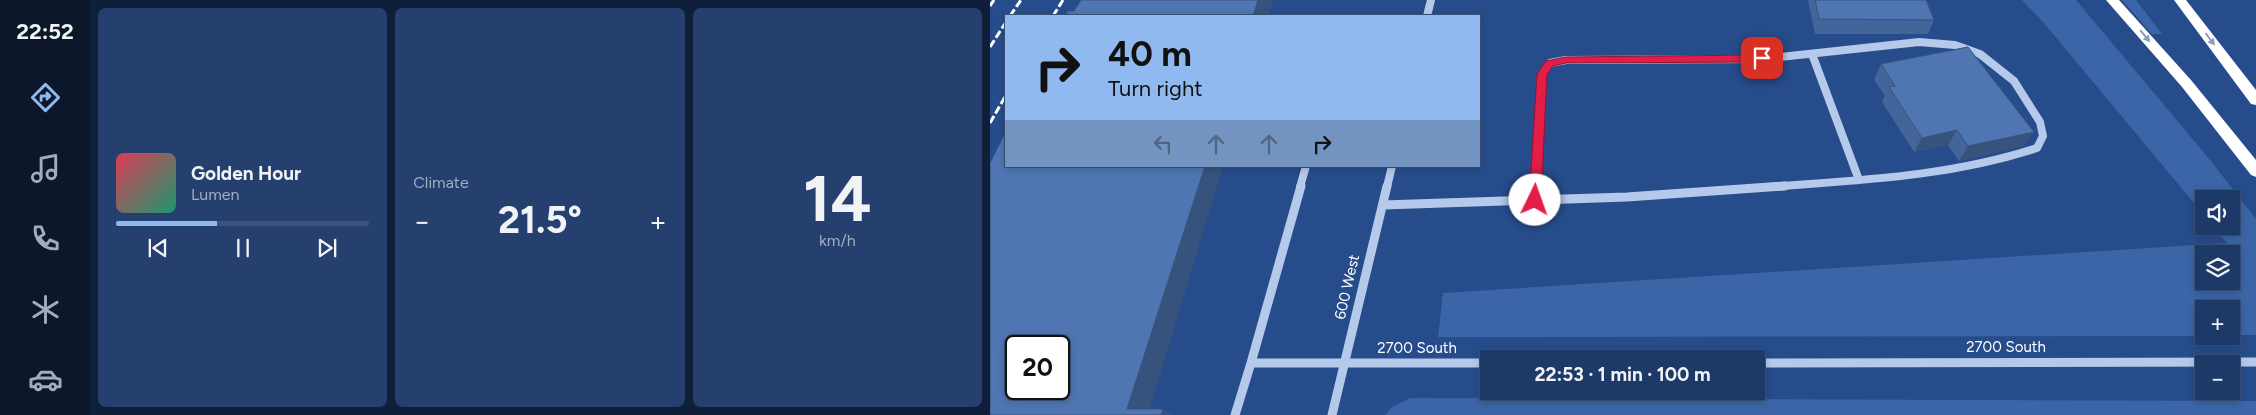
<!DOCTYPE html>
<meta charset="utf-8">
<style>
:root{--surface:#1d3968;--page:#25406e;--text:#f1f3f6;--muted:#a0acc0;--line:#3b537c;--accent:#90b9f0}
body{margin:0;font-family:Figtree,sans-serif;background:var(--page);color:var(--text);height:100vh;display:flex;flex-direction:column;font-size:19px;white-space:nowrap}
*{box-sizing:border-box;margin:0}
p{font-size:16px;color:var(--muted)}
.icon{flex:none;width:28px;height:28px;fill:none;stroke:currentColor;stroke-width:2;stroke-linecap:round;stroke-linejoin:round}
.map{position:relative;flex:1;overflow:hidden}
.drawer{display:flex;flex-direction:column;gap:8px;padding:8px;background:#101f39;width:900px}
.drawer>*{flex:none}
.guide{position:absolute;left:15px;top:15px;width:475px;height:152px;border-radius:0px;box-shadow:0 2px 8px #0003,0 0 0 1px var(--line);background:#90b9f0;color:#111;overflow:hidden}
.buttons{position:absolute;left:1205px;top:190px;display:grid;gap:10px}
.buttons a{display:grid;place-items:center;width:45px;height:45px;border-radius:0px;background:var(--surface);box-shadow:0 2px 8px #0003,0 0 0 1px var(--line);font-size:25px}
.speed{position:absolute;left:15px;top:335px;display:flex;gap:10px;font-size:25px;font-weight:700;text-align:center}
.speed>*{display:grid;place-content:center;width:65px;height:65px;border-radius:50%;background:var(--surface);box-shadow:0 2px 8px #0003,0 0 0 1px var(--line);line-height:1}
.speed .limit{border:2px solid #111;border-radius:8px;background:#fff;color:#111}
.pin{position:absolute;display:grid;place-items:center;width:42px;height:42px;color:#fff;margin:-21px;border-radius:10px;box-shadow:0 2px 8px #0006}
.me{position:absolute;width:55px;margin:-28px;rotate:3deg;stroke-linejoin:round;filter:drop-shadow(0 0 4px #0008)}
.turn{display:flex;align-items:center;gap:18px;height:105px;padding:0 20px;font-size:22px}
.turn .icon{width:65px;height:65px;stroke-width:2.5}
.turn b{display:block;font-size:35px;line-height:42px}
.lanes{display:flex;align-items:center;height:48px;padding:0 20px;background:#0003;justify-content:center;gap:25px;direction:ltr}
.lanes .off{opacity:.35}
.big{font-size:38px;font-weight:700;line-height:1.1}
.drawer .tile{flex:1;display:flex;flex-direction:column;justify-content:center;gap:8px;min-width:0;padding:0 18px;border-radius:8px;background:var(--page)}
.drawer .dial{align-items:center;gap:0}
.dial b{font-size:65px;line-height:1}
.song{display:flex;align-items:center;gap:15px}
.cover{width:60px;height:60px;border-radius:8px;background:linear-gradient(135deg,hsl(350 70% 55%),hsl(160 70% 35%))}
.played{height:5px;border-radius:2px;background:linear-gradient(90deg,var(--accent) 40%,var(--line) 40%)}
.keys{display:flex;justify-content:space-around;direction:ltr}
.heat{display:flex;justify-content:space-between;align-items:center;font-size:28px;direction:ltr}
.drawer .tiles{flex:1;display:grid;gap:8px;grid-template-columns:repeat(3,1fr)}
.trip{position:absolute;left:490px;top:350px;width:285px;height:50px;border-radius:0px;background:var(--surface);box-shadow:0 2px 8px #0003,0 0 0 1px var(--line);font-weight:700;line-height:50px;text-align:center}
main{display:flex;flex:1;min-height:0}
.tabs{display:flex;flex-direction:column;width:90px;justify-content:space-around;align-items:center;background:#0c172a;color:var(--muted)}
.tabs .icon{width:35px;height:35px}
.tabs .current{color:var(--accent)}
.tabs b{font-size:22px;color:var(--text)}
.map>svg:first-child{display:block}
.green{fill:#3b65a7;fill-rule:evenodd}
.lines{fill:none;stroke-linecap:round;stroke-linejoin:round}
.minor-far1{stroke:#b5c9ea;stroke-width:8}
.minor{stroke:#b5c9ea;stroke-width:9}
.highway{fill:#fff;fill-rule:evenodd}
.rail{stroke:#fff;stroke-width:3;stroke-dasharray:8 3;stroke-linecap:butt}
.wall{fill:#446599}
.shaded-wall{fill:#37537d}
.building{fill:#4f76b2;stroke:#37537d;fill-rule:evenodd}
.oneway{fill:#889dbf}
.route{fill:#e11d48;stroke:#92132f}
.labels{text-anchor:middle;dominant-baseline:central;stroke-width:4;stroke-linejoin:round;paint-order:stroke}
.street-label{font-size:15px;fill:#fff;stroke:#274c8b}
</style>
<main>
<nav class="tabs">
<b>22:52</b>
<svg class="icon current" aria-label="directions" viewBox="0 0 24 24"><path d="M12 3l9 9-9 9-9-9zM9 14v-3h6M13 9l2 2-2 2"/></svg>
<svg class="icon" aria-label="music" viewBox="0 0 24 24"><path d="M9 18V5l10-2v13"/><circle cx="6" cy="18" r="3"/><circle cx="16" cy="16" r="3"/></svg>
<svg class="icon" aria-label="phone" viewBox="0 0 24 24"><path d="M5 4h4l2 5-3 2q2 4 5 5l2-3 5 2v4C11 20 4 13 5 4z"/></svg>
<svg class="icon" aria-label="climate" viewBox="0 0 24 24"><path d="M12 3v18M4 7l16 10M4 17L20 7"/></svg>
<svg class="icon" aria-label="car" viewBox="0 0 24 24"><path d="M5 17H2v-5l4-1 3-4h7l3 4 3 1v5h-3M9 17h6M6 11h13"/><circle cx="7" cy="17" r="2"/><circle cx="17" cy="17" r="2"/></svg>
</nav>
<section class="drawer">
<div class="tiles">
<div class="tile">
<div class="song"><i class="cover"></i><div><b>Golden Hour</b><p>Lumen</p></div></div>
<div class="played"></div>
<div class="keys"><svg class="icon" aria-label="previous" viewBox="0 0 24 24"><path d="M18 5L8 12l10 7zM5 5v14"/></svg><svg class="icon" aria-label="pause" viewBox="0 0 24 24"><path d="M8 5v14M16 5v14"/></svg><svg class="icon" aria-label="next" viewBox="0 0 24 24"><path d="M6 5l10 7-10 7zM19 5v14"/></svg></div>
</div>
<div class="tile"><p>Climate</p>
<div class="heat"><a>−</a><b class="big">21.5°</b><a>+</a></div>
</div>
<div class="tile dial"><b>14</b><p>km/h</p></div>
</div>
</section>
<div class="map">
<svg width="1266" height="415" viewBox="0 0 1266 415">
<rect width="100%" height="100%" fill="#274c8b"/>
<path class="green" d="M1032 0H1086L1220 160 1266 219V335H1241V309H1214V336L448 337 453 293 1237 243 1223 226H1241V199H1214V215L1054 23ZM1214 254H1241V281H1214Z
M1132 0H1146L1172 34H1162Z
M420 398 1266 401V415H395L402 407Z"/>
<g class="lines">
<path class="minor-far1" d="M437 16 441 0
M822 54 869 180
M310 187 316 166
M397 187 402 166
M546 187 552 74 560 63 576 60 771 59 929 42 965 45 990 54 1024 81 1050 122 1053 136 1047 148C958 177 870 180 778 187"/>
<path class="minor" d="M545 200 546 186
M393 205 637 197 795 186
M261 363 311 186
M766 363 1266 362
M245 415 261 363H499
M342 415 397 186"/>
<path class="highway" d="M1116 0H1129L1201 80 1266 160V177L1261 175 1192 87Z
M1184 0H1196L1266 90V105L1261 104Z"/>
<path class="rail" d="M0 6 4 0
M20 16 31 0
M63 16 73 0
M0 47 16 22
M0 123 16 95"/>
</g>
<path class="wall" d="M818 0H936L944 20 938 34H825Z
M891 64 1033 146 969 161 958 145 924 152 892 102 895 96 884 80Z"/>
<path class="shaded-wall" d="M268 0H283L278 16H263Z
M967 130 958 145 924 152 932 138Z
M1044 132 1033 146 969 161 978 146Z
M215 166H233L158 415 137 409Z
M173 409 182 415H171Z"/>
<path class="building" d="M91 0H268L263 16H75L78 11H84Z
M825 0H936L944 20 829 19Z
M978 47 1044 132 978 146 967 130 932 138 899 87 905 86 891 64Z
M16 131V166H215L137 409H173L171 415H0V163ZM26 346H69V389H26Z"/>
<defs><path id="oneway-solid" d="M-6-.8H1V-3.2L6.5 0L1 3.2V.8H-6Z" transform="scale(1.25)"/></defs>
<g class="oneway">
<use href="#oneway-solid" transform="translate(1155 36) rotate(50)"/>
<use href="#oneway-solid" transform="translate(1220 39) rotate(53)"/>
</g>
<path class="route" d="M772 55 776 58 772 62 576 63 563 66 557 74 551 200 545 205 541 203 539 200 547 74 556 61 576 57Z"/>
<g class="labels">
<g class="street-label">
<text transform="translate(357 287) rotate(-77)">600 West</text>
<text x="1016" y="347">2700 South</text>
<text x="427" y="348">2700 South</text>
</g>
</g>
</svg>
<div class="buttons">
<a><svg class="icon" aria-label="sound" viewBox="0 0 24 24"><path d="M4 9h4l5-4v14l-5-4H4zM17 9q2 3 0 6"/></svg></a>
<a><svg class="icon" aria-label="layers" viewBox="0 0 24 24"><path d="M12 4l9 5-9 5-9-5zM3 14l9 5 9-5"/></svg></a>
<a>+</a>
<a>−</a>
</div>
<div class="speed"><div class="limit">20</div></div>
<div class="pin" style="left:772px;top:58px;background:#d93025"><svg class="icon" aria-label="arrive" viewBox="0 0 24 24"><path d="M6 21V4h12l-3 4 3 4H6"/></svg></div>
<svg class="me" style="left:545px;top:200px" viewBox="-20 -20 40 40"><circle r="19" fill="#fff"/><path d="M0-13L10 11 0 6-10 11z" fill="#e11d48"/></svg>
<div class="trip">22:53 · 1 min · 100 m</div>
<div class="guide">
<div class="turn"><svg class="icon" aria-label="right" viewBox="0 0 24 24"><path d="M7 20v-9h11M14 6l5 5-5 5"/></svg><div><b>40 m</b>Turn right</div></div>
<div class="lanes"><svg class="icon off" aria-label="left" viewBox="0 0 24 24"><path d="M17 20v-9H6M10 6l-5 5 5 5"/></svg><svg class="icon off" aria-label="ahead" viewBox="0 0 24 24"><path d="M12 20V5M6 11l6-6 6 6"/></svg><svg class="icon off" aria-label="ahead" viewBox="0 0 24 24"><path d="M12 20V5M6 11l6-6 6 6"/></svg><svg class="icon" aria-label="right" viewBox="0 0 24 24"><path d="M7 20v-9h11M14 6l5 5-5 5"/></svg></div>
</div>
</div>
</main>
